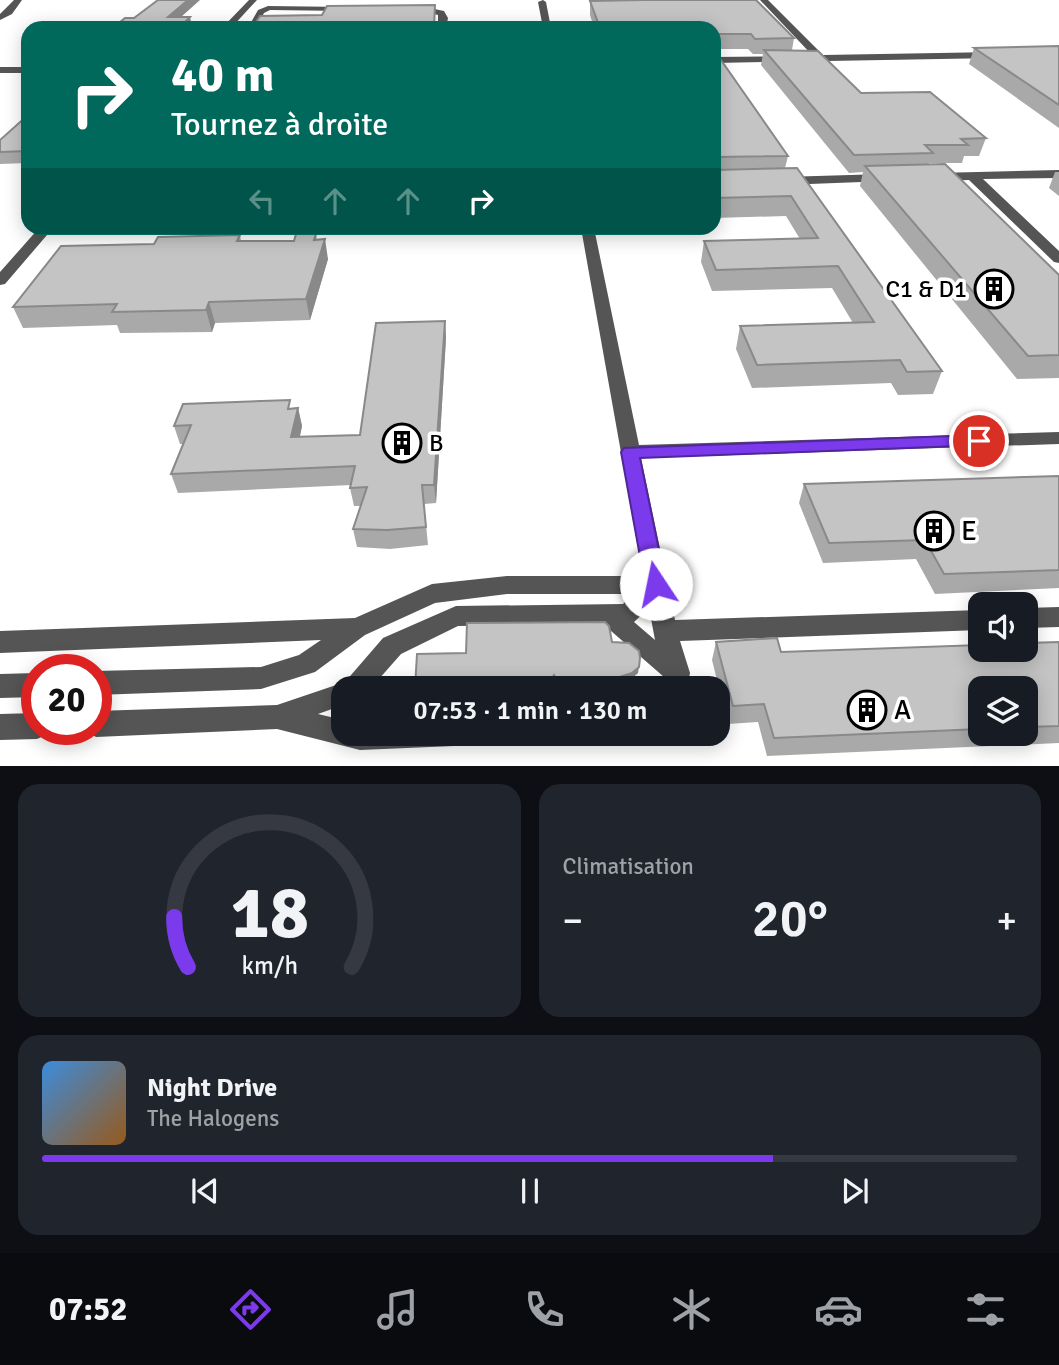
<!DOCTYPE html>
<html lang="fr">
<meta charset="utf-8">
<style>
:root{--surface:#171b24;--page:#20242c;--text:#f1f3f6;--muted:#9ea1a6;--line:#363941;--accent:#7c3aed}
body{margin:0;font-family:Signika,sans-serif;background:var(--page);color:var(--text);height:100vh;display:flex;flex-direction:column;font-size:26px;white-space:nowrap}
*{box-sizing:border-box;margin:0}
p{font-size:23px;color:var(--muted)}
.icon{flex:none;width:38px;height:38px;fill:none;stroke:currentColor;stroke-width:2;stroke-linecap:round;stroke-linejoin:round}
.map{position:relative;height:766px;overflow:hidden}
.details{display:flex;flex-direction:column;gap:18px;padding:18px;background:#0d0f14;flex:1}
.details>*{flex:none}
.guide{position:absolute;left:21px;top:21px;width:700px;height:214px;border-radius:21px;box-shadow:0 4px 18px #0003;background:#00695c;color:#fff;overflow:hidden}
.controls{position:absolute;left:968px;top:592px;display:grid;gap:14px}
.controls a{display:grid;place-items:center;width:70px;height:70px;border-radius:14px;background:var(--surface);box-shadow:0 4px 18px #0003;font-size:35px}
.speed{position:absolute;left:21px;top:654px;display:flex;gap:14px;font-size:35px;font-weight:700;text-align:center}
.speed>*{display:grid;place-content:center;width:91px;height:91px;border-radius:50%;background:var(--surface);box-shadow:0 4px 18px #0003;line-height:1}
.speed .limit{border:10px solid #d22;background:#fff;color:#111}
.pin{position:absolute;display:grid;place-items:center;width:60px;height:60px;color:#fff;margin:-30px;border:4px solid #fff;border-radius:50%;box-shadow:0 2px 7px #0007}
.me{position:absolute;width:77px;margin:-38px;rotate:349deg;stroke-linejoin:round;filter:drop-shadow(0 0 5px #0008)}
.turn{display:flex;align-items:center;gap:24px;height:147px;padding:0 35px;font-size:32px}
.turn .icon{width:91px;height:91px;stroke-width:2.5}
.turn b{display:block;font-size:49px;line-height:60px}
.lanes{display:flex;align-items:center;height:66px;padding:0 35px;background:#0003;justify-content:center;gap:35px;direction:ltr}
.lanes .off{opacity:.35}
.big{font-size:52px;font-weight:600;line-height:1.1}
.details .widget{flex:1;display:flex;flex-direction:column;justify-content:center;gap:10px;min-width:0;padding:0 24px;border-radius:21px;background:var(--page)}
.details .dial{align-items:center;gap:0}
.dial svg{height:182px;overflow:visible;fill:none;stroke:var(--line);stroke-width:7;stroke-linecap:round;text-anchor:middle}
.dial text{fill:var(--text);stroke:none}
.song{display:flex;align-items:center;gap:21px}
.cover{width:84px;height:84px;border-radius:10px;background:linear-gradient(135deg,hsl(210 70% 55%),hsl(30 70% 35%))}
.played{height:7px;border-radius:4px;background:linear-gradient(90deg,var(--accent) 75%,var(--line) 75%)}
.keys{display:flex;justify-content:space-around;direction:ltr}
.heat{display:flex;justify-content:space-between;align-items:center;font-size:38px;direction:ltr}
.details .tiles{flex:1;display:grid;gap:18px;grid-template-columns:1fr 1fr}
.widget:last-child{grid-column:span 2}
.trip{position:absolute;left:331px;top:676px;width:399px;height:70px;border-radius:21px;background:var(--surface);box-shadow:0 4px 18px #0003;font-weight:600;line-height:70px;text-align:center}
.menu{display:flex;height:112px;justify-content:space-around;align-items:center;background:#090b0e;color:var(--muted)}
.menu .icon{width:49px;height:49px}
.menu .current{color:var(--accent)}
.menu b{font-size:32px;color:var(--text)}
.map>svg:first-child{display:block}
.lines{fill:none;stroke-linecap:round;stroke-linejoin:round}
.minor{fill:#555;fill-rule:evenodd}
.wall{fill:#a9a9a9;fill-rule:evenodd}
.shaded-wall{fill:#898989}
.building{fill:#c4c4c4;stroke:#898989;stroke-width:2}
.route{fill:#7c3aed;stroke:#51269a;stroke-width:2}
.labels{text-anchor:middle;dominant-baseline:central;stroke-width:7;stroke-linejoin:round;paint-order:stroke}
.poi-label{font-size:24px;fill:#000;stroke:#fff;text-anchor:end}
.near-poi-label{font-size:28px;fill:#000;stroke:#fff;text-anchor:start}
</style>
<div class="map">
<svg width="1059" height="767" viewBox="0 0 1059 767">
<rect width="100%" height="100%" fill="#fff"/>
<g class="lines">
<path class="minor" d="M14 0H22L12 14 0 20V14Z
M249 0H257L231 28H222Z
M543 0 546 2 551 28H543L538 2Z
M760 0H768L823 55 996 52 1000 55 996 58 828 61 830 63 825 66 818 61 714 63V57L813 56Z
M268 6 347 7 351 9 347 11 270 10 264 13 256 28H248L258 10Z
M420 6 444 11 448 18 446 28H438V15L420 10Z
M0 67H28V73H0Z
M1059 170V178L983 179 1059 251V263L1054 262 969 180 937 181 931 177 937 173Z
M884 174 888 175V181L783 185 777 181 783 177Z
M39 228H53L5 284 0 285V272Z
M581 228H594L639 445 1059 432V444L641 458 675 620 980 610V630L680 641 690 673 687 688H661L664 677 603 624 458 626 401 654 371 688H343V705L318 714 343 720V733H467L463 742 454 746 360 750 277 729 96 737 85 730H96V711L277 705 345 682 383 638 456 606 623 604 633 594H507L435 603 365 635 315 672 261 689 96 695V671L261 667 299 655 321 640 0 653V631L355 618 432 584 507 576H643ZM649 608 655 640 634 622Z
M1059 607V627L1026 628V608Z
M37 673V697L0 698V674Z
M37 713V730H49L46 735 37 739 0 740V714Z"/>
</g>
<path class="wall" d="M638 0H756L794 38 792 50 861 93 986 138 979 156H964L962 163H929V165L1059 275V378L1017 379 860 186 863 172 849 173 761 65 763 54H753L748 49H714V28H594L590 15V1Z
M1059 46V128L969 64 974 48Z
M714 50 788 156 785 168 942 371 933 394 898 395 891 383 752 388 736 349 740 326 853 323 832 288 712 291 701 262 704 241 800 239 786 216 714 218Z
M28 115V163L0 164V140Z
M1055 172H1059V196L1049 188Z
M316 234 317 240 328 259 310 320 215 323 212 332 120 333 117 325 23 328 13 307 154 244 240 235 241 241H294Z
M445 321 446 338 436 503 424 504 428 545 390 549 357 547 353 529 361 506H354L350 488 351 485 178 493 171 474 183 444H180L174 426 298 408 302 426 300 437 360 435Z
M1059 476V588L935 594 916 559 823 563 799 503 804 484Z
M612 642 638 673 631 679 612 686V688H557L554 681 549 688H415L466 653Z
M716 642 781 652 1059 642V743L767 756 758 722 728 724 712 660ZM980 688H1026V733H980Z"/>
<path class="shaded-wall" d="M188 0H200L171 26 168 17Z
M190 17 192 26H181Z
M325 239 328 259 310 320 306 299Z
M209 302 215 323 212 332 206 310Z
M445 321 446 338 436 503 434 485Z
M298 408 302 426 295 456 291 437Z
M639 667 638 673 631 679 612 686 611 688 613 679Z
M554 675V681L549 688H545Z"/>
<path class="building" d="M158 0H188L168 17H190L181 26H198L196 28H113L125 18H134Z
M643 0H756L794 38 755 39 751 34H714V28H600L590 1Z
M435 5 434 28H252L260 16 322 15 327 6Z
M1059 46V105L974 48Z
M714 50 788 156 717 157 714 160 715 170 797 168 942 371 907 372 900 360 757 365 740 326 874 322 838 266 716 270 704 241 818 238 791 196 714 198Z
M764 50 818 51 861 93 930 92 986 138 961 139 968 145H925L933 153 854 155Z
M28 115V151L0 152V140Z
M945 164 1059 275V355L1028 356 865 166Z
M296 234H316L314 240 325 239 306 299 209 302 206 310 112 312 117 304 13 307 61 246 154 244 158 237 240 235 237 241H294Z
M445 321 434 485H422L426 527 387 530 353 529 367 487 350 488 355 466 171 474 191 425 174 426 183 404 290 400 288 409 298 408 291 437 360 435 376 323Z
M1059 476V570L944 574 925 540 829 543 804 484Z
M605 622 609 626 612 642 629 643 639 651 640 658 639 667 632 673 613 679 611 688H562L554 675 545 688H415L417 654 466 653 467 623Z
M777 638 781 652 980 645V649H1026V643L1059 642V726L1026 727V688H980V729L774 738 764 704 733 706 716 642Z"/>
<path class="route" d="M979 435 987 441 985 445 640 458 666 584 663 591 656 593 648 591 645 584 621 452 624 448Z"/>
<defs>
<symbol id="building-ring" viewBox="-11 -11 22 22"><circle r="9.5" fill="#fff" stroke="#000" stroke-width="1.5"/><path d="M-4-6H4V6H1V3H-1V6H-4ZM-2.5-4.3h1.7v1.8h-1.7ZM.8-4.3h1.7v1.8H.8ZM-2.5-1h1.7V.8h-1.7ZM.8-1h1.7V.8H.8Z" fill="#000"/></symbol>
</defs>
<g fill-rule="evenodd">
<use href="#building-ring" x="972" y="267" width="44" height="44"/>
<use href="#building-ring" x="380" y="421" width="44" height="44"/>
<use href="#building-ring" x="912" y="509" width="44" height="44"/>
<use href="#building-ring" x="845" y="688" width="44" height="44"/>
</g>
<g class="labels">
<g class="poi-label">
<text x="967" y="289">C1 &amp; D1</text>
<text x="429" y="443" text-anchor="start">B</text>
</g>
<g class="near-poi-label">
<text x="961" y="531">E</text>
<text x="894" y="710">A</text>
</g>
</g>
</svg>
<div class="controls">
<a><svg class="icon" aria-label="sound" viewBox="0 0 24 24"><path d="M4 9h4l5-4v14l-5-4H4zM17 9q2 3 0 6"/></svg></a>
<a><svg class="icon" aria-label="layers" viewBox="0 0 24 24"><path d="M12 4l9 5-9 5-9-5zM3 14l9 5 9-5"/></svg></a>
</div>
<div class="speed"><div class="limit">20</div></div>
<div class="pin" style="left:979px;top:441px;background:#d93025"><svg class="icon" aria-label="arrive" viewBox="0 0 24 24"><path d="M6 21V4h12l-3 4 3 4H6"/></svg></div>
<svg class="me" style="left:656px;top:584px" viewBox="-20 -20 40 40"><circle r="19" fill="#fff"/><path d="M0-13L10 11 0 6-10 11z" fill="#7c3aed"/></svg>
<div class="trip">07:53 · 1 min · 130 m</div>
<div class="guide">
<div class="turn"><svg class="icon" aria-label="right" viewBox="0 0 24 24"><path d="M7 20v-9h11M14 6l5 5-5 5"/></svg><div><b>40 m</b>Tournez à droite</div></div>
<div class="lanes"><svg class="icon off" aria-label="left" viewBox="0 0 24 24"><path d="M17 20v-9H6M10 6l-5 5 5 5"/></svg><svg class="icon off" aria-label="ahead" viewBox="0 0 24 24"><path d="M12 20V5M6 11l6-6 6 6"/></svg><svg class="icon off" aria-label="ahead" viewBox="0 0 24 24"><path d="M12 20V5M6 11l6-6 6 6"/></svg><svg class="icon" aria-label="right" viewBox="0 0 24 24"><path d="M7 20v-9h11M14 6l5 5-5 5"/></svg></div>
</div>
</div>
<section class="details">
<div class="tiles">
<div class="widget dial"><svg viewBox="0 0 100 80">
<path d="M14 69A42 42 0 1 1 86 69"/>
<path d="M14 69A42 42 0 0 1 8 47" stroke="#7c3aed"/>
<text x="50" y="56" font-size="32" font-weight="700">18</text>
<text x="50" y="72" font-size="11">km/h</text>
</svg></div>
<div class="widget"><p>Climatisation</p>
<div class="heat"><a>−</a><b class="big">20°</b><a>+</a></div>
</div>
<div class="widget">
<div class="song"><i class="cover"></i><div><b>Night Drive</b><p>The Halogens</p></div></div>
<div class="played"></div>
<div class="keys"><svg class="icon" aria-label="previous" viewBox="0 0 24 24"><path d="M18 5L8 12l10 7zM5 5v14"/></svg><svg class="icon" aria-label="pause" viewBox="0 0 24 24"><path d="M8 5v14M16 5v14"/></svg><svg class="icon" aria-label="next" viewBox="0 0 24 24"><path d="M6 5l10 7-10 7zM19 5v14"/></svg></div>
</div>
</div>
</section>
<nav class="menu">
<b>07:52</b>
<svg class="icon current" aria-label="directions" viewBox="0 0 24 24"><path d="M12 3l9 9-9 9-9-9zM9 14v-3h6M13 9l2 2-2 2"/></svg>
<svg class="icon" aria-label="music" viewBox="0 0 24 24"><path d="M9 18V5l10-2v13"/><circle cx="6" cy="18" r="3"/><circle cx="16" cy="16" r="3"/></svg>
<svg class="icon" aria-label="phone" viewBox="0 0 24 24"><path d="M5 4h4l2 5-3 2q2 4 5 5l2-3 5 2v4C11 20 4 13 5 4z"/></svg>
<svg class="icon" aria-label="climate" viewBox="0 0 24 24"><path d="M12 3v18M4 7l16 10M4 17L20 7"/></svg>
<svg class="icon" aria-label="car" viewBox="0 0 24 24"><path d="M5 17H2v-5l4-1 3-4h7l3 4 3 1v5h-3M9 17h6M6 11h13"/><circle cx="7" cy="17" r="2"/><circle cx="17" cy="17" r="2"/></svg>
<svg class="icon" aria-label="filters" viewBox="0 0 24 24"><path d="M4 7h16M4 17h16"/><circle cx="9" cy="7" r="2"/><circle cx="15" cy="17" r="2"/></svg>
</nav>
